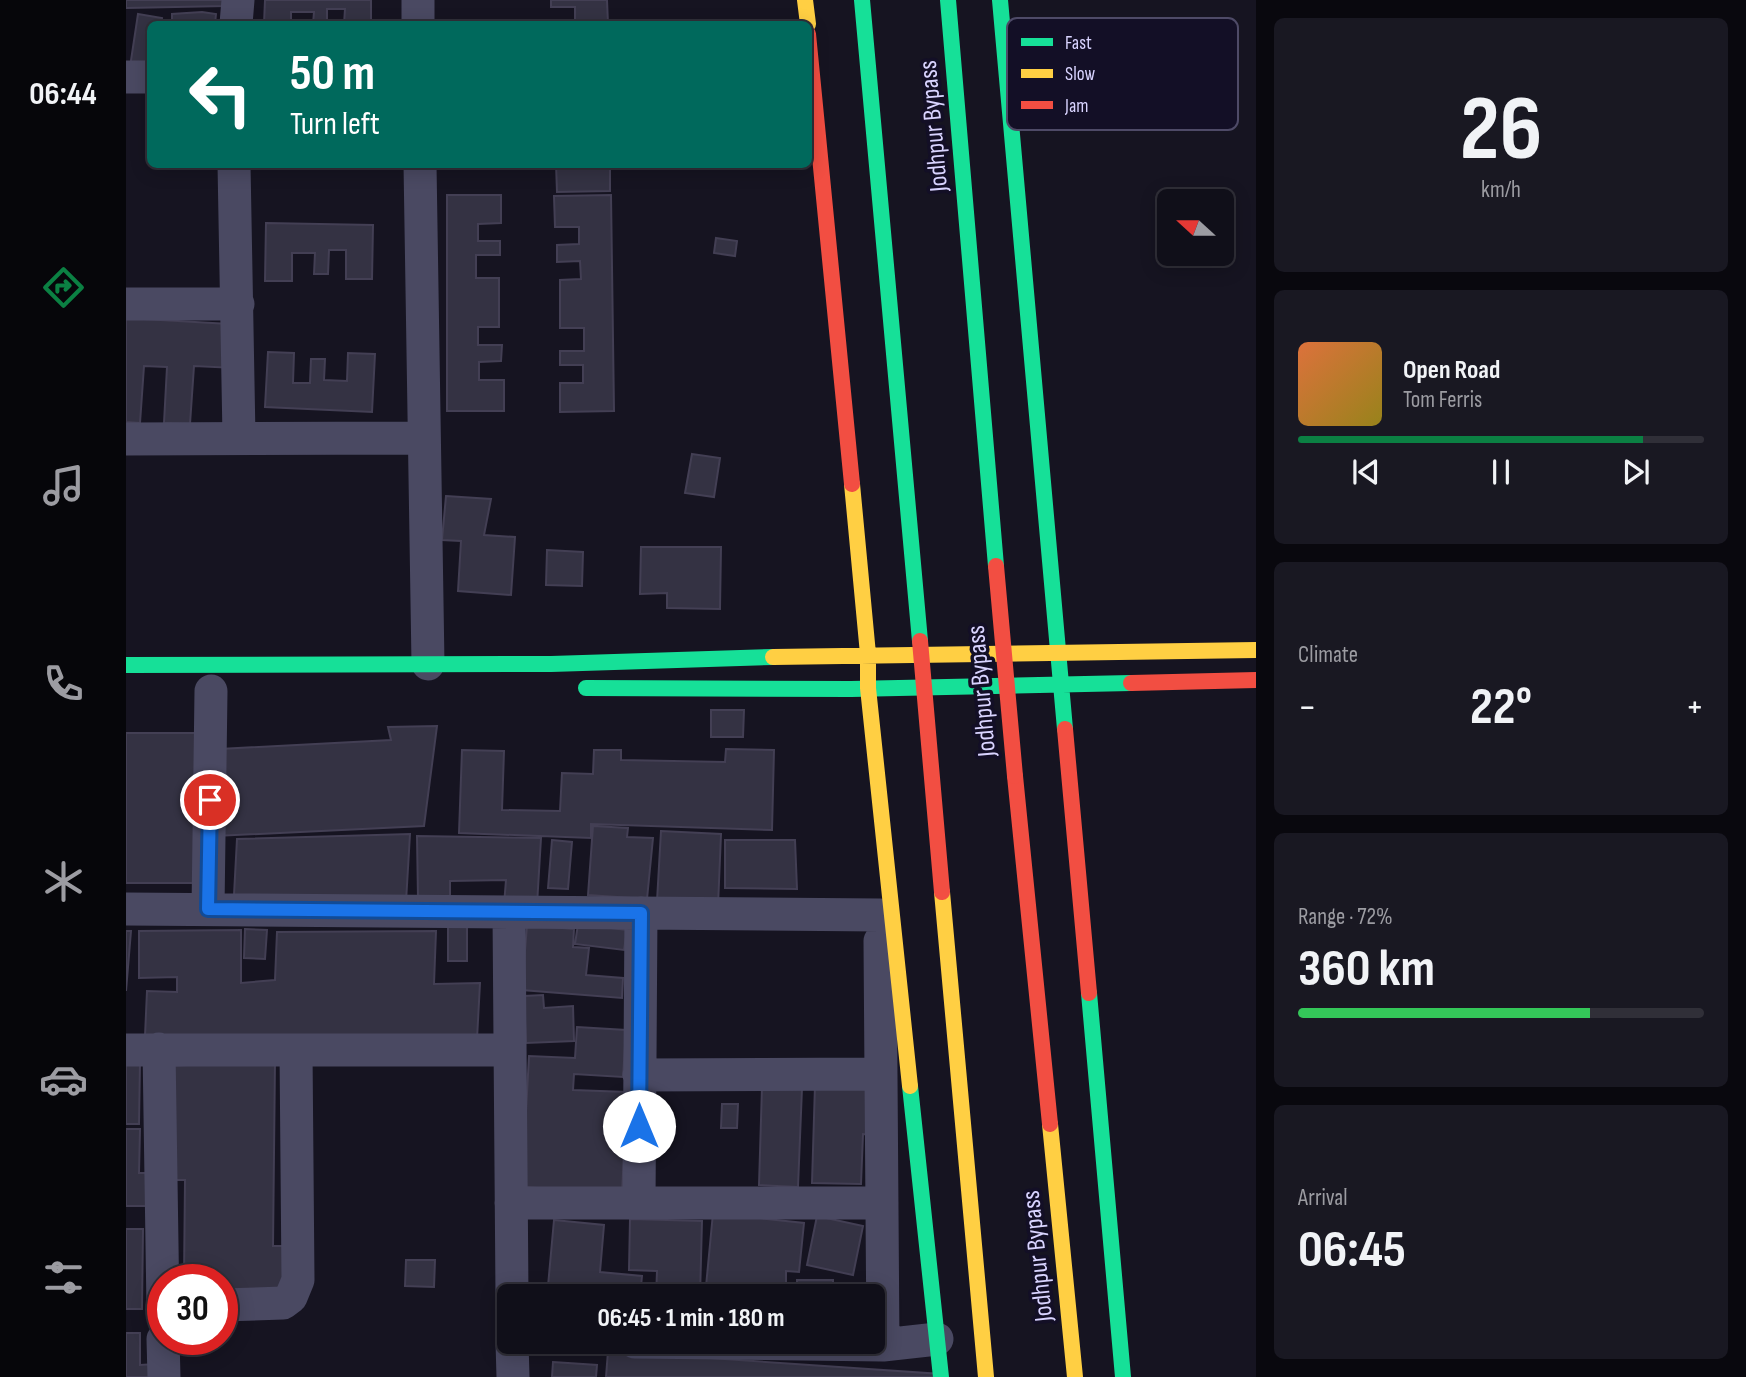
<!DOCTYPE html>
<meta charset="utf-8">
<style>
:root{--surface:#100f19;--page:#191822;--text:#f1f3f6;--muted:#9c9ca2;--line:#302f38;--accent:#0b8043}
body{margin:0;font-family:"Sofia Sans Condensed",sans-serif;background:var(--page);color:var(--text);height:100vh;display:flex;flex-direction:column;font-size:26px;white-space:nowrap}
*{box-sizing:border-box;margin:0}
p{font-size:23px;color:var(--muted)}
.icon{flex:none;width:38px;height:38px;fill:none;stroke:currentColor;stroke-width:2;stroke-linecap:round;stroke-linejoin:round}
.map{position:relative;flex:1;overflow:hidden}
.details{display:flex;flex-direction:column;gap:18px;padding:18px;background:#09080e;width:490px}
.details>*{flex:none}
.top-card{position:absolute;left:21px;top:21px;width:665px;height:147px;border-radius:10px;box-shadow:0 4px 18px #0003,0 0 0 2px var(--line);background:#00695c;color:#fff;overflow:hidden}
.needle{width:46px;rotate:291deg}
.fabs{position:absolute;left:1031px;top:189px;display:grid;gap:14px}
.fabs a{display:grid;place-items:center;width:77px;height:77px;border-radius:10px;background:var(--surface);box-shadow:0 4px 18px #0003,0 0 0 2px var(--line);font-size:35px}
.speed{position:absolute;left:21px;top:1264px;display:flex;gap:14px;font-size:35px;font-weight:700;text-align:center}
.speed>*{display:grid;place-content:center;width:91px;height:91px;border-radius:50%;background:var(--surface);box-shadow:0 4px 18px #0003,0 0 0 2px var(--line);line-height:1}
.speed .limit{border:10px solid #d22;background:#fff;color:#111}
.pin{position:absolute;display:grid;place-items:center;width:60px;height:60px;color:#fff;margin:-30px;border:4px solid #fff;border-radius:50%;box-shadow:0 2px 7px #0007}
.me{position:absolute;width:77px;margin:-38px;rotate:0deg;stroke-linejoin:round;filter:drop-shadow(0 0 5px #0008)}
.turn{display:flex;align-items:center;gap:24px;height:147px;padding:0 28px;font-size:32px}
.turn .icon{width:91px;height:91px;stroke-width:2.5}
.turn b{display:block;font-size:49px;line-height:60px}
.big{font-size:52px;font-weight:700;line-height:1.1}
.details .widget{flex:1;display:flex;flex-direction:column;justify-content:center;gap:10px;min-width:0;padding:0 24px;border-radius:10px;background:var(--page)}
.details .dial{align-items:center;gap:0}
.dial b{font-size:91px;line-height:1}
.song{display:flex;align-items:center;gap:21px}
.cover{width:84px;height:84px;border-radius:10px;background:linear-gradient(135deg,hsl(20 70% 55%),hsl(50 70% 35%))}
.played{height:7px;border-radius:4px;background:linear-gradient(90deg,var(--accent) 85%,var(--line) 85%)}
.keys{display:flex;justify-content:space-around;direction:ltr}
.heat{display:flex;justify-content:space-between;align-items:center;font-size:38px;direction:ltr}
.charge{height:10px;border-radius:5px;background:linear-gradient(90deg,#34c759 72%,var(--line) 0)}
.trip{position:absolute;left:371px;top:1284px;width:388px;height:70px;border-radius:10px;background:var(--surface);box-shadow:0 4px 18px #0003,0 0 0 2px var(--line);font-weight:700;line-height:70px;text-align:center}
main{display:flex;flex:1;min-height:0}
.tabs{display:flex;flex-direction:column;width:126px;justify-content:space-around;align-items:center;background:#06060a;color:var(--muted)}
.tabs .icon{width:49px;height:49px}
.tabs .active{color:var(--accent)}
.tabs b{font-size:32px;color:var(--text)}
.map>svg:first-child{display:block}
.building{fill:#343243;stroke:#433f54;stroke-width:2}
.lines{fill:none;stroke-linecap:round;stroke-linejoin:round}
.street{stroke:#4a4962;stroke-width:33}
.fast{stroke:#16e098;stroke-width:16}
.slow{stroke:#ffcf43;stroke-width:16}
.jam{stroke:#f24e42;stroke-width:16}
.fast-bridge{stroke:#16e098;stroke-width:16}
.slow-bridge{stroke:#ffcf43;stroke-width:16}
.jam-bridge{stroke:#f24e42;stroke-width:16}
.route-casing{stroke:#114b97;stroke-width:18}
.route{stroke:#1a73e8;stroke-width:12}
.labels{text-anchor:middle;dominant-baseline:central;stroke-width:7;stroke-linejoin:round;paint-order:stroke}
.street-label{font-size:26px;fill:#d9d4ff;stroke:#130f26}
.key{fill:#130f26;stroke:#4e4a67;stroke-width:2}
.key-label{font-size:19px;fill:#d9d4ff}
</style>
<main>
<nav class="tabs">
<b>06:44</b>
<svg class="icon active" aria-label="directions" viewBox="0 0 24 24"><path d="M12 3l9 9-9 9-9-9zM9 14v-3h6M13 9l2 2-2 2"/></svg>
<svg class="icon" aria-label="music" viewBox="0 0 24 24"><path d="M9 18V5l10-2v13"/><circle cx="6" cy="18" r="3"/><circle cx="16" cy="16" r="3"/></svg>
<svg class="icon" aria-label="phone" viewBox="0 0 24 24"><path d="M5 4h4l2 5-3 2q2 4 5 5l2-3 5 2v4C11 20 4 13 5 4z"/></svg>
<svg class="icon" aria-label="climate" viewBox="0 0 24 24"><path d="M12 3v18M4 7l16 10M4 17L20 7"/></svg>
<svg class="icon" aria-label="car" viewBox="0 0 24 24"><path d="M5 17H2v-5l4-1 3-4h7l3 4 3 1v5h-3M9 17h6M6 11h13"/><circle cx="7" cy="17" r="2"/><circle cx="17" cy="17" r="2"/></svg>
<svg class="icon" aria-label="filters" viewBox="0 0 24 24"><path d="M4 7h16M4 17h16"/><circle cx="9" cy="7" r="2"/><circle cx="15" cy="17" r="2"/></svg>
</nav>
<div class="map">
<svg width="1130" height="1377" viewBox="0 0 1130 1377">
<rect width="100%" height="100%" fill="#161421"/>
<path class="building" d="M0 0H99V6L0 8Z
M139 0H245V24H218L219 9H201V24H187L188 12H165V24H138Z
M425 0H481L482 24H449V7H425Z
M76 12 90 14 89 24H46V14Z
M12 14 36 18 35 24H24V71L4 67Z
M157 164H245L244 169Z
M430 164H484V191L431 192Z
M321 195H375V223L352 224V241H374V255H350V278H373V327H352V345H376L375 361 353 362V380H378V411H321Z
M485 195 488 411 434 412V383H457V365H434V351H458V328H434V280L455 279 454 261 431 262V245L453 244V227H429L428 196Z
M140 223 247 225 246 279H220V250H203L202 274H188L189 253H166V281H139Z
M590 238 611 241 609 256 588 253Z
M0 318 103 324 109 368 68 366 64 424 38 423 41 367 18 366 14 423 0 422Z
M142 352 168 353 167 383H184L185 359H199L198 380 221 381 222 353 249 354 246 412 139 407Z
M566 454 594 458 588 497 559 493Z
M320 496 365 499 358 535 389 537 385 595 332 591 335 541 316 540Z
M515 547H595L594 609 541 608V593L514 594Z
M421 550 457 552 456 586 420 585Z
M585 710H618L617 737H585Z
M311 726 298 826 89 836 94 749 265 740 262 727Z
M0 733H76V883H0Z
M600 749 648 750 646 830 465 824V838L333 833 336 750 378 751 376 810 434 811 436 773 467 774 468 750H495V760L599 762Z
M467 826 502 828 501 837 527 838 521 899 462 895Z
M535 831 595 834 592 906 531 901Z
M284 834 280 902 108 895 111 839Z
M291 836 415 838 411 905H378L380 880 324 881V897L292 899Z
M426 840 446 842 442 889 422 888Z
M599 840H669L671 889 599 888Z
M322 918 341 919V961H322Z
M452 924 501 930 498 950 449 944Z
M401 925 448 929 447 947 463 948 460 975 497 978 496 998 396 990Z
M119 929 141 930 139 959 118 958Z
M115 930V983L149 980 151 932 310 931 308 984 354 983 351 1039 19 1036 21 991 51 992V977L13 978V931Z
M0 931H5L0 991Z
M417 995 418 1008 447 1006 448 1041 400 1043 398 996Z
M451 1027 500 1030 497 1077 448 1074 447 1090 501 1092 496 1193 396 1187 403 1056 449 1058Z
M149 1060 147 1246H159V1293H96V1279H58L59 1180H44L45 1066Z
M0 1061H14L13 1124H0Z
M689 1085 748 1087 746 1135 737 1134 735 1184 686 1183Z
M636 1087 676 1088 672 1187 633 1185Z
M596 1104H612L611 1128H595Z
M0 1129H14L13 1173H23L22 1206H0Z
M587 1213 678 1223 673 1272 660 1271V1297H579Z
M691 1216 737 1226 727 1275 681 1265Z
M504 1219 576 1221 574 1297H530L531 1271 503 1270Z
M428 1220 478 1225 474 1272 516 1276 514 1297H421Z
M0 1229H17L16 1309H0Z
M280 1260H309L308 1287 279 1286Z
M671 1280H707V1297H671Z
M0 1333H14V1365L29 1364V1377H0Z
M482 1351 815 1374 814 1377H480Z
M427 1362 471 1365 470 1377H426Z"/>
<g class="lines">
<path class="street" d="M292 0V24
M110 24 112 0
M0 77H24
M108 164 113 437
M294 164 302 664
M0 304H112
M0 439 298 438
M0 909 754 915
M82 909 85 691
M383 913 386 1297
M754 941 757 1345
M33 1049 37 1309
M0 1050H384
M513 1075 755 1074
M385 1203H756
M513 1203 515 913
M96 1305 157 1303 165 1297 172 1280 170 1050
M37 1339 38 1377
M386 1342 387 1377
M509 1342 757 1345 811 1339"/>
<path class="fast" d="M822 0 870 566
M874 0 939 729
M0 665 425 664 647 657
M460 688 725 689 1005 683
M963 993 997 1377
M784 1086 815 1377"/>
<path class="slow" d="M679 0 682 24
M726 484 742 654V688L784 1086
M647 657 1130 650
M924 1124 949 1377"/>
<path class="jam" d="M682 34 726 484
M1005 683 1130 680
M939 729 963 993
M889 776 924 1124"/>
<path class="fast-bridge" d="M736 0 794 641"/>
<path class="slow-bridge" d="M816 892 860 1377"/>
<path class="jam-bridge" d="M870 566 889 776
M794 641 816 892"/>
</g>
<g class="lines">
<defs>
<path id="route" d="M84 800 82 909 515 913 513 1126"/>
</defs>
<use href="#route" class="route-casing"/>
<use href="#route" class="route"/>
</g>
<g class="labels">
<g class="street-label">
<text transform="translate(808 126) rotate(-95)">Jodhpur Bypass</text>
<text transform="translate(856 691) rotate(-95)">Jodhpur Bypass</text>
<text transform="translate(912 1256) rotate(-96)">Jodhpur Bypass</text>
</g>
</g>
<rect x="881" y="18" width="231" height="112" rx="10" class="key"/>
<rect x="895" y="38" width="32" height="8" fill="#16e098"/>
<rect x="895" y="69" width="32" height="9" fill="#ffcf43"/>
<rect x="895" y="101" width="32" height="8" fill="#f24e42"/>
<g class="key-label">
<text x="939" y="49">Fast</text>
<text x="939" y="80">Slow</text>
<text x="939" y="112">Jam</text>
</g>
</svg>
<div class="fabs">
<a><svg class="needle" viewBox="-14 -14 28 28"><path d="M0-13l5 13h-10z" fill="#e53935"/><path d="M0 13l5-13h-10z" fill="#9c9ca2"/></svg></a>
</div>
<div class="speed"><div class="limit">30</div></div>
<div class="pin" style="left:84px;top:800px;background:#d93025"><svg class="icon" aria-label="arrive" viewBox="0 0 24 24"><path d="M6 21V4h12l-3 4 3 4H6"/></svg></div>
<svg class="me" style="left:513px;top:1126px" viewBox="-20 -20 40 40"><circle r="19" fill="#fff"/><path d="M0-13L10 11 0 6-10 11z" fill="#1a73e8"/></svg>
<div class="trip">06:45 · 1 min · 180 m</div>
<div class="top-card">
<div class="turn"><svg class="icon" aria-label="left" viewBox="0 0 24 24"><path d="M17 20v-9H6M10 6l-5 5 5 5"/></svg><div><b>50 m</b>Turn left</div></div>
</div>
</div>
<section class="details">
<div class="widget dial"><b>26</b><p>km/h</p></div>
<div class="widget">
<div class="song"><i class="cover"></i><div><b>Open Road</b><p>Tom Ferris</p></div></div>
<div class="played"></div>
<div class="keys"><svg class="icon" aria-label="previous" viewBox="0 0 24 24"><path d="M18 5L8 12l10 7zM5 5v14"/></svg><svg class="icon" aria-label="pause" viewBox="0 0 24 24"><path d="M8 5v14M16 5v14"/></svg><svg class="icon" aria-label="next" viewBox="0 0 24 24"><path d="M6 5l10 7-10 7zM19 5v14"/></svg></div>
</div>
<div class="widget"><p>Climate</p>
<div class="heat"><a>−</a><b class="big">22°</b><a>+</a></div>
</div>
<div class="widget"><p>Range · 72%</p><b class="big">360 km</b><div class="charge"></div></div>
<div class="widget"><p>Arrival</p><b class="big">06:45</b></div>
</section>
</main>
